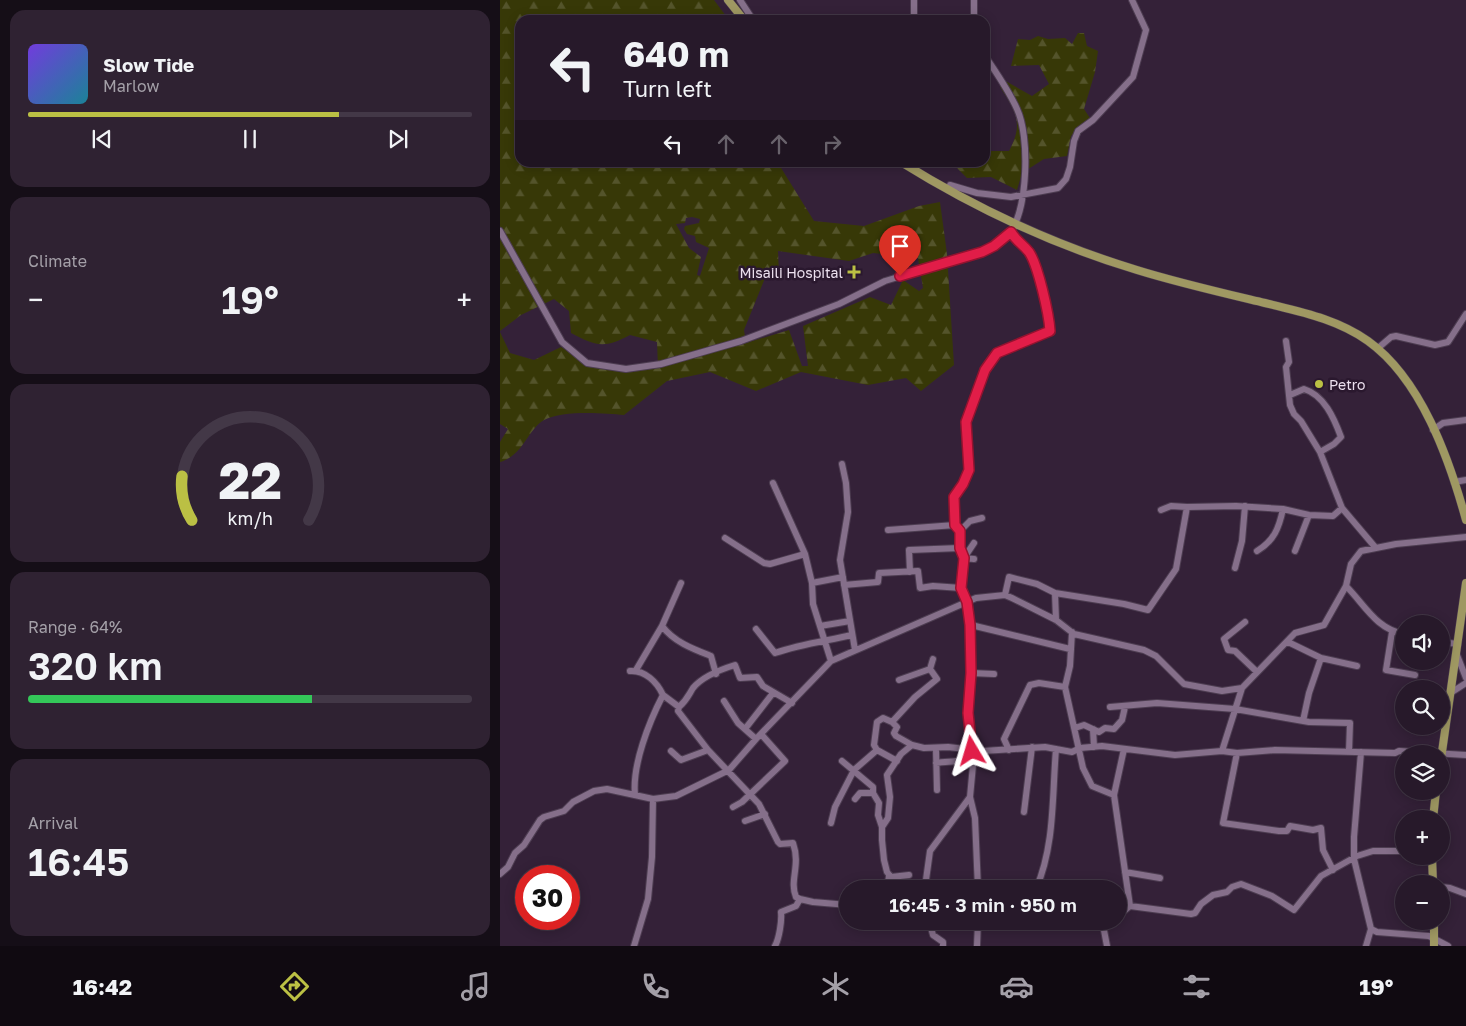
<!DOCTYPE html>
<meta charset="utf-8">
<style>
:root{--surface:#27192a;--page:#2f2232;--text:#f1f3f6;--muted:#a4a0a8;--line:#433847;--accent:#bbc044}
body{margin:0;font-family:"Golos Text",sans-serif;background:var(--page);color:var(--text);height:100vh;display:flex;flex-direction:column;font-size:19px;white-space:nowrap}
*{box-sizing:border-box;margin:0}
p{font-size:16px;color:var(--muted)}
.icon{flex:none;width:28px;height:28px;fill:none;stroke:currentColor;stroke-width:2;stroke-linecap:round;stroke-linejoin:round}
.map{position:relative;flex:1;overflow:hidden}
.drawer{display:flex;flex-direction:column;gap:10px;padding:10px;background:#150e17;width:500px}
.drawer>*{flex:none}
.hud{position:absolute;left:15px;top:15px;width:475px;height:152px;border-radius:15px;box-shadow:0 2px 12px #0003,0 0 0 1px var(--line);background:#27192a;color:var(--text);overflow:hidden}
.fabs{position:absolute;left:895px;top:615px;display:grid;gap:10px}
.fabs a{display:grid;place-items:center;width:55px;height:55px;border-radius:50%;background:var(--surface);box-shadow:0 2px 12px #0003,0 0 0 1px var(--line);font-size:25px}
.speed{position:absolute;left:15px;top:865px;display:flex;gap:10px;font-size:25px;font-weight:700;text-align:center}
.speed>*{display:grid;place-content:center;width:65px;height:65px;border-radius:50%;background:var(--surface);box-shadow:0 2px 12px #0003,0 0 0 1px var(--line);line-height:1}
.speed .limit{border:8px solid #d22;background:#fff;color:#111}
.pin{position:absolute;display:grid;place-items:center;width:42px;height:42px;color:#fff;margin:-51px -21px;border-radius:50% 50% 50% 0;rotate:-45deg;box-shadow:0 0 5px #0007}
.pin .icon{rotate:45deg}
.me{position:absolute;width:55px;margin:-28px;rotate:353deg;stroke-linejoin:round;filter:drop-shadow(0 0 4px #0008)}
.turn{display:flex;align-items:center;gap:18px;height:105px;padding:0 25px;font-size:22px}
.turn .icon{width:65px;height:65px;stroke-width:2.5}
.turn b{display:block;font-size:35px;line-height:42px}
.lanes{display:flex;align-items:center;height:48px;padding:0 25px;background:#0003;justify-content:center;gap:25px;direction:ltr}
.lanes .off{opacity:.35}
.big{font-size:38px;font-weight:600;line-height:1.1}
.drawer .card{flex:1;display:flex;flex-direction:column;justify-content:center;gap:8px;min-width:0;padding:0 18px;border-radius:15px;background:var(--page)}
.drawer .dial{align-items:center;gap:0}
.dial svg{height:130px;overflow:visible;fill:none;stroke:var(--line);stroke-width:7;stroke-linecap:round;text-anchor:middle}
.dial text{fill:var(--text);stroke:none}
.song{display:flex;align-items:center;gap:15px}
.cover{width:60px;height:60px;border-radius:8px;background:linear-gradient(135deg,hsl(260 70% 55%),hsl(190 70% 35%))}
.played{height:5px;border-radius:2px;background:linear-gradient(90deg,var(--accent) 70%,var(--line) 70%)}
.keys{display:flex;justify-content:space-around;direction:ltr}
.heat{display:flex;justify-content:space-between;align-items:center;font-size:28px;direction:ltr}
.charge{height:8px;border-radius:4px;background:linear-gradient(90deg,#34c759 64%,var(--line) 0)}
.trip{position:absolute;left:339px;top:880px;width:288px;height:50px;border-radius:25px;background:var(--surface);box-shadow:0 2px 12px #0003,0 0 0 1px var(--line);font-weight:600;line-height:50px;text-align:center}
.tab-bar{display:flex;height:80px;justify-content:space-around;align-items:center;background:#100a11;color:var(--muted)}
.tab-bar .icon{width:35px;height:35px}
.tab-bar .selected{color:var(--accent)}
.tab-bar b{font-size:22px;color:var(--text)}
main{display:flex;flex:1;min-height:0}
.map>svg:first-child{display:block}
.forest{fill:url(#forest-firs);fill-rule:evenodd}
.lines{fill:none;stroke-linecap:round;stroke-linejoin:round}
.minor-casing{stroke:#4d3d51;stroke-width:8}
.major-casing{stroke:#4d3d51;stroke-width:9}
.minor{stroke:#856f8a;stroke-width:6}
.major{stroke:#9f9862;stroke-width:8}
.route-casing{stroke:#92132f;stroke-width:12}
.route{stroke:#e11d48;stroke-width:9}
.poi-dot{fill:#bbc044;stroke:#2a182e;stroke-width:2}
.labels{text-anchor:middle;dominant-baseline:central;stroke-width:5;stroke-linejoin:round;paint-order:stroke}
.poi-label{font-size:14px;fill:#ece0ef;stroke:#2a182e;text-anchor:end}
</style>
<main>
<section class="drawer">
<div class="card">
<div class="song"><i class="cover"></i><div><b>Slow Tide</b><p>Marlow</p></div></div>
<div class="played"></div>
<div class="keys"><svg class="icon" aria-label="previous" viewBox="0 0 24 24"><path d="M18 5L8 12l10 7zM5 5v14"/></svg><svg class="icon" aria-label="pause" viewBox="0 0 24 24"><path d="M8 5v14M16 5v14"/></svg><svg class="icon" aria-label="next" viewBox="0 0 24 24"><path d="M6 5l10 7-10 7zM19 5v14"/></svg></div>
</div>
<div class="card"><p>Climate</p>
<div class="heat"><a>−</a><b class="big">19°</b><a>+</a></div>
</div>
<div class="card dial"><svg viewBox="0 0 100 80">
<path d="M14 69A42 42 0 1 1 86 69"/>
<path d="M14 69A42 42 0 0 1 8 42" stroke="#bbc044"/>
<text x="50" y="56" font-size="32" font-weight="700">22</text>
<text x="50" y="72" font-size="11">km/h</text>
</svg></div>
<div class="card"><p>Range · 64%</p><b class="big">320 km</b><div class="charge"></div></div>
<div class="card"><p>Arrival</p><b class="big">16:45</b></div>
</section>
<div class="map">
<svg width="966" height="946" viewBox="0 0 966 946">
<defs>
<pattern id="forest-firs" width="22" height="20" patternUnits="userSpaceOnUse" patternTransform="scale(1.25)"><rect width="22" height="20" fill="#373807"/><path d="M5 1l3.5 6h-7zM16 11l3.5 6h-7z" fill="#54542b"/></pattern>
</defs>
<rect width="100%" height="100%" fill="#342138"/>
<path class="forest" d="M0 0H214L229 20H20V162L278 163 314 221 364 226 419 206 440 202 447 254 454 365 421 391 406 378 368 385 301 372 256 391 210 372 167 381 124 415C104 413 62 410 44 420 27 430 24 455 0 462V442L8 429 0 424V332L10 353 34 360 61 347 89 365 158 367 157 342 130 335C104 349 96 346 71 333L69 311 54 299 21 315 0 331ZM192 217 200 219 199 223 185 226 184 229 187 234 195 236 196 242 209 248 200 276 197 275 201 257 189 248 176 224 185 223 186 218ZM278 251 349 261 373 253 418 258 423 288 419 291 403 280 391 305 370 297 303 326 308 366H302L289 330 246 343 244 330 265 278 279 275Z
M578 33H584L587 46 598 51 595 72 584 109 590 118 571 136 567 156 544 159 522 173 517 190 491 177 467 178 457 168 460 163 485 162V151H509C524 123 516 112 500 87L502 79 532 96 549 84 539 65 511 66 518 39 530 40 538 36 548 39 565 38 572 44Z"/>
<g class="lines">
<defs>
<path id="minor" d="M240 0 253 20
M414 0V17
M474 20V0
M450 185 477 193 511 197 558 188 566 179 570 167 574 141 578 131 593 120 633 77 646 30 632 0
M0 231 62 342 87 363 126 369 161 364 241 341 339 304 385 281 481 252C491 248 503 243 510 233 528 207 530 137 517 109 509 91 496 72 485 56
M786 341 789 362 786 367 790 405 794 414 801 421 820 452 842 508 875 547
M877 349 891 337 896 336 935 345 948 342 966 314
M790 395 804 389C824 395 834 418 841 437L834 444 820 452
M933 430 943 423 966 420
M342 464 346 483 348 512 340 560 355 650
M954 482 966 480
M273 483 305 554 312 583 313 604 331 661
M661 510 671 506 687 507
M388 530 455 525
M460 531 470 521 482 518
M225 538 264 563 270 564 305 554
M757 551C774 541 779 528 783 509
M795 551 809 515
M474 559 464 558 474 543
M735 568 742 541 745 506
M410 572 409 550 460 548
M181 583 162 626C174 642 193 649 211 656L216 674
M312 583 343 577
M344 585 378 582 379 573 418 571 420 588 433 586 461 588
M846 586C865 605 876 629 904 634
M555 593 624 604 648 610 676 569 687 507 736 506 783 509 809 515 833 516 842 508
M505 595 509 577 537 584 555 593 556 620
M745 622 724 639 728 650 735 651 757 672
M471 625 570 649
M320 626 350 621
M256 629 275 653C301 644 326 641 352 635
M572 632 570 666 565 687 583 768 592 786 614 795 630 906 618 916
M892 632 886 670 915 675
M788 642 821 658 857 666
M941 642 958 644
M957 655 966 678
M136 670 162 626
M130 671C145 670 157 682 163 695 149 722 132 765 135 795
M471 673 494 674
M399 680 430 669
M952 692 966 683
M163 695 179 707C187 700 188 696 193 688 202 677 222 669 235 665L240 678 257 677 263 686 292 703
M224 701 238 723 256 739
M179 707 178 711 208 750 259 804 278 842 280 844 293 843C301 866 289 880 296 897L300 899 296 906 281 912C282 921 279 939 275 946
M610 707 657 703 735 709 809 722 850 723 849 752
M803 721 809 693 821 658
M392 722 397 727 394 733 396 736 412 745
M575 728 584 725 599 732 605 728 614 729 622 720 625 707
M245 729 273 693
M593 729 594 747
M436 749 437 790
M377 750 397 761
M509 750 504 739 530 685 539 683 565 687
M171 751 181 760 208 750
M722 751 742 688
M861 752 854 837V859L871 929 877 932 929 936 948 946
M737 753 723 823 779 831H787L790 826 813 830 821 828 823 850 833 870
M342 761 373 787V793
M436 763C452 760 463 765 472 751
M614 795 624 749
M470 797 475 818 478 889
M355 799 360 793H373L379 803 378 815 382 827
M233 807 242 802 285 761 261 734
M524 812 532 747
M245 821 265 814
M331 823 335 807 354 770 377 750 374 745 377 722 383 718 392 722 415 697 437 679 430 669 433 659
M625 872 660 878
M0 874 8 867 15 853 24 845 40 820 44 817 64 811 73 802 94 791 107 789 153 799
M409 875 391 877 387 872 384 860 382 840V827L388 818 390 797 387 775 401 754 412 745 424 748 448 747 483 751 545 747 572 752 580 748 602 746 675 755 722 751 737 753 775 750 895 753 899 751 966 755
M941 887 950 888 966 894
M387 889 389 876
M422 889 425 887 430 851 470 797 473 765 468 713 471 673V625L467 602 461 588 464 558 460 548V531L455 525V497L463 484 469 470 466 422 485 370 497 353 550 331C549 314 538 266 529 252 523 244 516 241 511 232
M536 889C555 845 552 796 556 749
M300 899 313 902 348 905
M630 906 691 914 695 913 701 904 713 895 727 892 732 887 741 884 772 896 794 910 821 876 857 856 873 851H904
M429 921 433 935 443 942V946
M578 921 603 925
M134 946 148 899 152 857 153 799 176 796 229 770 256 739 331 661 476 598 505 595 512 598 556 620 574 634 644 650 656 656 684 684 722 691 742 688 795 633 824 625 846 586 851 564 861 551 896 544 966 537
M477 946 478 921
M607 946 603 925 609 921
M866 946 871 929"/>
<path id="major" d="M228 0 244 20
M401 162C475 208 554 245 637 270 679 283 723 293 765 303 801 312 837 319 868 341 921 379 949 458 966 520
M941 759 966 583
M933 819 936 791
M932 856 933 884
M934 921V946"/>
</defs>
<use href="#minor" class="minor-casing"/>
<use href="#major" class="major-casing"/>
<use href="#minor" class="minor"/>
<use href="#major" class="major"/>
</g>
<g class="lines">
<defs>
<path id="route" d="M400 276 482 252 494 246 511 232C516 241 523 244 529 252 538 265 549 314 550 331L497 353 485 370 466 422 469 470 463 484 454 497 455 525 460 531V548L464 558 461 588 467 602 470 625 471 673 468 713 472 751"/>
</defs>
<use href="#route" class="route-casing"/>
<use href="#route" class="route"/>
</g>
<g class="poi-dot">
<path d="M351.5 264.5h5v5h5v5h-5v5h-5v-5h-5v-5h5z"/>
<circle cx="819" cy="384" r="5"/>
</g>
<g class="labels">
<g class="poi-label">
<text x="343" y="272">Misaili Hospital</text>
<text x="829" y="384" text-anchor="start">Petro</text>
</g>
</g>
</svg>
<div class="fabs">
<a><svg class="icon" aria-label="sound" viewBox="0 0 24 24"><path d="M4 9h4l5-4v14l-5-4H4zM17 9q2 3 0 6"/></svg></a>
<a><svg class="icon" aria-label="search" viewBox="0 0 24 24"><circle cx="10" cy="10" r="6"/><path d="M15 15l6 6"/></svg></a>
<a><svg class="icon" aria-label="layers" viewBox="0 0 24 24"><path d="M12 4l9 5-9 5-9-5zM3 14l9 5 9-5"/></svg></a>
<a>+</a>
<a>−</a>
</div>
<div class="speed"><div class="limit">30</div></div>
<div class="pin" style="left:400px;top:276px;background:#d93025"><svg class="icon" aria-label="arrive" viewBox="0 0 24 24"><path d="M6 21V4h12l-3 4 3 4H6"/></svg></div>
<svg class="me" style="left:472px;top:751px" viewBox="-20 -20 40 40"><path d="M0-17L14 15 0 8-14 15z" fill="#e11d48" stroke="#fff" stroke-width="4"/></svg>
<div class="trip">16:45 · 3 min · 950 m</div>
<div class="hud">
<div class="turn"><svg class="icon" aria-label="left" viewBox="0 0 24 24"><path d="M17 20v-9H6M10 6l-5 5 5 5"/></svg><div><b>640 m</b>Turn left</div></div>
<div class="lanes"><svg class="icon" aria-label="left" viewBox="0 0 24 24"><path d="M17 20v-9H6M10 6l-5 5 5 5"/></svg><svg class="icon off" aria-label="ahead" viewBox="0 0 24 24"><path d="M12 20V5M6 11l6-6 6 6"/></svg><svg class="icon off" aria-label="ahead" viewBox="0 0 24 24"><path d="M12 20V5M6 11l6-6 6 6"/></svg><svg class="icon off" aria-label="right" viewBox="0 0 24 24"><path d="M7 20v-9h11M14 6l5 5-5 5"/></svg></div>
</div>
</div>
</main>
<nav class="tab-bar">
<b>16:42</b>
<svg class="icon selected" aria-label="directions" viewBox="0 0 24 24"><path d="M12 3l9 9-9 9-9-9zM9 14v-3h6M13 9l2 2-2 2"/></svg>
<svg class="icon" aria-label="music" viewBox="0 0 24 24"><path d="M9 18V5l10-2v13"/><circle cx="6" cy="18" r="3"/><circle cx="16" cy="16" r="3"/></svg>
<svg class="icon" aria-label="phone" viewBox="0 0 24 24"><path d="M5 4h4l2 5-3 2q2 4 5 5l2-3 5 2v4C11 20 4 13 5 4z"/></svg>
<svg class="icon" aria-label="climate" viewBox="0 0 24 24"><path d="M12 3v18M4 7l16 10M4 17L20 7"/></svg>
<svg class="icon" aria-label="car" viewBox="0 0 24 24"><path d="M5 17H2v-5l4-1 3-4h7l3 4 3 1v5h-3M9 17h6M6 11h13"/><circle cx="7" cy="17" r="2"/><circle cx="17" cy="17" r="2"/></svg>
<svg class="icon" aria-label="filters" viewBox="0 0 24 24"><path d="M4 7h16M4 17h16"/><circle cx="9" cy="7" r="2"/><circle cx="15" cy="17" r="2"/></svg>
<b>19°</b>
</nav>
